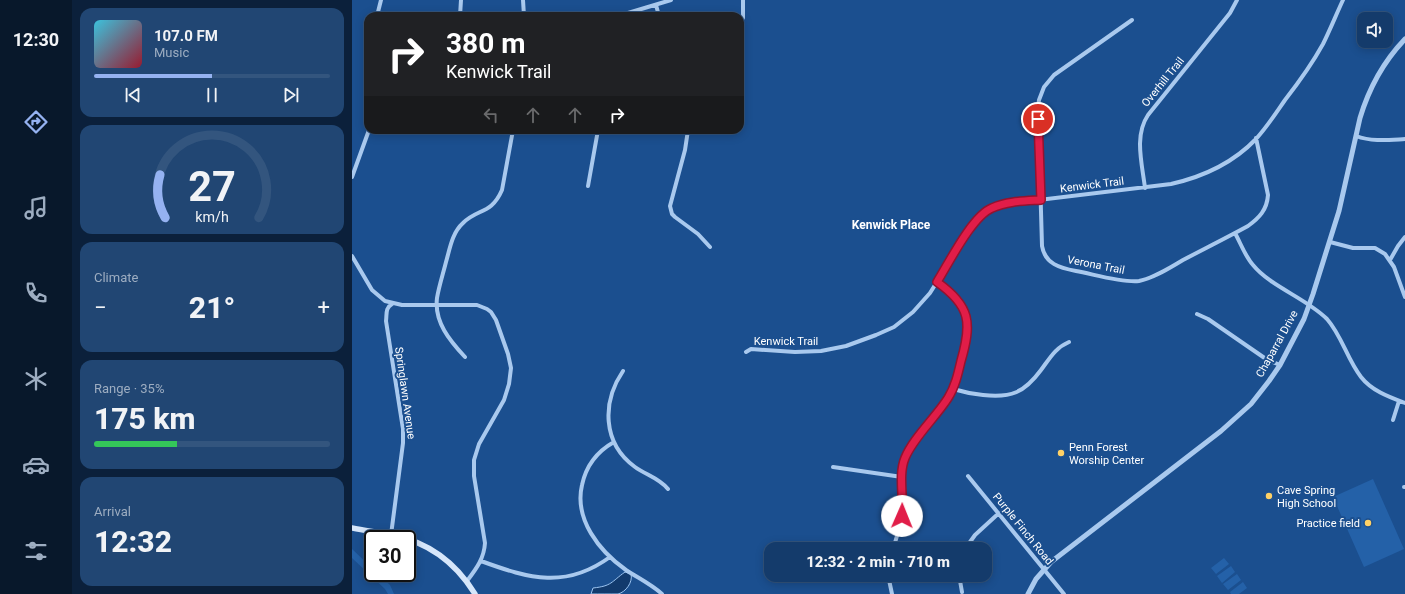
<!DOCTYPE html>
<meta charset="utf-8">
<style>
:root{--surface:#143b6b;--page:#214673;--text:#f1f3f6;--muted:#9dadc1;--line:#33557e;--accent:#95b2f1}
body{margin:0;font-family:Roboto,sans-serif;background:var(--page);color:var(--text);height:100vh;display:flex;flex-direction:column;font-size:15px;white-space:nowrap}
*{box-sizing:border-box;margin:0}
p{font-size:13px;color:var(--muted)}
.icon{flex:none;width:22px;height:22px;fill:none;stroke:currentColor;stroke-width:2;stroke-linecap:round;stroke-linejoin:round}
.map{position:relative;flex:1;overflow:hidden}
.panel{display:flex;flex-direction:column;gap:8px;padding:8px;background:#0b203b;width:280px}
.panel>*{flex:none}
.top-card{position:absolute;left:12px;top:12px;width:380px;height:122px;border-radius:12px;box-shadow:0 2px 10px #0003,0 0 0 1px var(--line);background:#202124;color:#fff;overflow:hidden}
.tools{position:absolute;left:1005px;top:12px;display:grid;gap:8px}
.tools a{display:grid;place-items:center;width:36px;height:36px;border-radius:8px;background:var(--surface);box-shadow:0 2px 10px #0003,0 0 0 1px var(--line);font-size:20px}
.speed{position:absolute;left:12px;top:530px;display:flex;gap:8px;font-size:20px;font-weight:700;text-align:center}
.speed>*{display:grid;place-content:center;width:52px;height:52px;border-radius:50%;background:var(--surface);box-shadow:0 2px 10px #0003,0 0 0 1px var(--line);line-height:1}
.speed .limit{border:2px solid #111;border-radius:6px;background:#fff;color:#111}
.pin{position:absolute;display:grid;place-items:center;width:34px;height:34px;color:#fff;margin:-17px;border:2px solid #fff;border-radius:50%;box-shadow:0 1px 4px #0007}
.me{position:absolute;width:44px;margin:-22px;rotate:1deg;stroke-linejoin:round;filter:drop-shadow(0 0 3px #0008)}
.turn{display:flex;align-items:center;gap:14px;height:84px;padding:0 16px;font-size:18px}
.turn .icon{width:52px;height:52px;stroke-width:2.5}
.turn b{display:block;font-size:28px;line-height:34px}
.lanes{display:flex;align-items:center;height:38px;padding:0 16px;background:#0003;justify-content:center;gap:20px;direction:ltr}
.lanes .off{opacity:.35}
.big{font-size:30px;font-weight:800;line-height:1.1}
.panel .card{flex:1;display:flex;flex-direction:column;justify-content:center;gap:6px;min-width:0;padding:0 14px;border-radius:12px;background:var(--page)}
.panel .dial{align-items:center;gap:0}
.dial svg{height:104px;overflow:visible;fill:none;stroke:var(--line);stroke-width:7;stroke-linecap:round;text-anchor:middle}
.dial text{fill:var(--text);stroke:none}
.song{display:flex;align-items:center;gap:12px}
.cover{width:48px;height:48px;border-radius:6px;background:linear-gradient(135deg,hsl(190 70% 55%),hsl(350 70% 35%))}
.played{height:4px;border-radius:2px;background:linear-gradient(90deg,var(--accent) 50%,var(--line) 50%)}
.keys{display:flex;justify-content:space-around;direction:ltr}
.heat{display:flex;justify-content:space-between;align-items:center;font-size:22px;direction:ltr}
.charge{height:6px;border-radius:3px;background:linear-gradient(90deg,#34c759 35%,var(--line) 0)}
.trip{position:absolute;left:412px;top:542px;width:228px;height:40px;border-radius:12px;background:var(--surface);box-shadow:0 2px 10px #0003,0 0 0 1px var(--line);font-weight:800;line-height:40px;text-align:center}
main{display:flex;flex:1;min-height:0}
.menu{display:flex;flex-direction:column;width:72px;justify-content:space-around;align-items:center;background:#08182b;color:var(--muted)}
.menu .icon{width:28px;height:28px}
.menu .selected{color:var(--accent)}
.menu b{font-size:18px;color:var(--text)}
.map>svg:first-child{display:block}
.green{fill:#2461a8}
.water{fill:#123a6d;stroke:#9cc4f0}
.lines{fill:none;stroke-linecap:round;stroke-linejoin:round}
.minor{stroke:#a9c9ee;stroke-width:4}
.tertiary{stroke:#a9c9ee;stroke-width:5}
.secondary{stroke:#d6e6fa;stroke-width:5.5}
.route-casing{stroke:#92132f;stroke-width:10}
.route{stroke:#e11d48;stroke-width:7}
.poi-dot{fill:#ffd166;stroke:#1b4f8f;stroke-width:1.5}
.labels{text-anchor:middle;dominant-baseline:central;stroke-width:4;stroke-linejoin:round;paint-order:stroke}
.street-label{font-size:11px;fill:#fff;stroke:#1b4f8f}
.poi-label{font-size:11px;fill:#fff;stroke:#1b4f8f;text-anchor:start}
.neighbourhood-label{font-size:12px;font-weight:bold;fill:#fff;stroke:#1b4f8f}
</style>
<main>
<nav class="menu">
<b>12:30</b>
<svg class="icon selected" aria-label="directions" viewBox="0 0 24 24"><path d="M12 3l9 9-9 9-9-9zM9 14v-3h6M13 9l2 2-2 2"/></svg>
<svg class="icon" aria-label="music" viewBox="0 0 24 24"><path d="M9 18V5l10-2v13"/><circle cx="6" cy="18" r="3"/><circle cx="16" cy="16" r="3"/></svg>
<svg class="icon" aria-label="phone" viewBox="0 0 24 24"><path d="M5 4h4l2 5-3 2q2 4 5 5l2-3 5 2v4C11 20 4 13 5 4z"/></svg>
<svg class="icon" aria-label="climate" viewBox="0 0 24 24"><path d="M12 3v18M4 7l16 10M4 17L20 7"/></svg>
<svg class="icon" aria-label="car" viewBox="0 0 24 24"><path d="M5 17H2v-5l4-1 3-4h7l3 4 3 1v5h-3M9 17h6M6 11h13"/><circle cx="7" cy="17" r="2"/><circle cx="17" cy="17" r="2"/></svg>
<svg class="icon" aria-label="filters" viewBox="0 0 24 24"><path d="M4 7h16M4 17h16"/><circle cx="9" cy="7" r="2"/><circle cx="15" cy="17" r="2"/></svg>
</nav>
<section class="panel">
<div class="card">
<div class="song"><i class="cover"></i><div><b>107.0 FM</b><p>Music</p></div></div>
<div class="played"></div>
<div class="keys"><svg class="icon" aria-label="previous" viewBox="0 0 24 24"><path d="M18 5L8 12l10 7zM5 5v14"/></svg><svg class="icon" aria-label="pause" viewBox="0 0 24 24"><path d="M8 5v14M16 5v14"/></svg><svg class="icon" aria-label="next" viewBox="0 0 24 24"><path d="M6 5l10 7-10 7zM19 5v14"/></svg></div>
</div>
<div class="card dial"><svg viewBox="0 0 100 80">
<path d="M14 69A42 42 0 1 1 86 69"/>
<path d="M14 69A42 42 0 0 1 10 36" stroke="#95b2f1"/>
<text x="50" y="56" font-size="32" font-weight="700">27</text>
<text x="50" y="72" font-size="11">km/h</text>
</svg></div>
<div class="card"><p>Climate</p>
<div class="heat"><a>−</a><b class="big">21°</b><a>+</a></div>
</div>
<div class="card"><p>Range · 35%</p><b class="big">175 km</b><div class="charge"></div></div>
<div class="card"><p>Arrival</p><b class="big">12:32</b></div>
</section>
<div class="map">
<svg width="1053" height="594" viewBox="0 0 1053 594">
<rect width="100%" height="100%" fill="#1b4f8f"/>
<path class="green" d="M1021 479 1052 549 1012 567 981 497Z
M0 549 21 569V573H25L38 585 42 594H36L33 589 0 558Z
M872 558 877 564 864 574 859 568Z
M879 566 883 572 870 583 865 576Z
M885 574 889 580 876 590 871 584Z
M891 582 895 588 887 594H879L878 592Z"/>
<path class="water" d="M273 572 279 574C281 582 274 592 266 594 257 594 247 594 239 594L241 588C260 586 259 582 273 572Z"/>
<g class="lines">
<path class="minor" d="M171 0 172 16
M391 0V18
M304 5 307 16
M25 16 29 0
M108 16 109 0
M266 16 319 0
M780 20 702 75 692 87 687 100 686 108 690 246C693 264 708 268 724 271 741 274 770 283 787 281 802 278 817 268 831 260 852 249 874 238 896 226 907 218 915 210 916 195L904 138
M336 130 333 150 318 206 320 214 323 217 346 234 358 247
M1004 136C1020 142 1036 140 1053 139
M0 177 17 130
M236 186 246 130
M793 188C790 163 782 136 796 115L878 13 885 0
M883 233C889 244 893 256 901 265 919 287 954 298 975 319 990 336 995 359 1009 377 1020 391 1037 397 1053 403
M978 242 1001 248H1023L1033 254 1042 267 1053 297
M0 256 20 290 33 301 50 305H125L135 309 139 312 144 320 156 354 159 368 157 384 152 400 127 444 122 460V476L133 543C132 559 124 569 115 581
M1038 260 1046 246 1053 237
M845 314 856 319 914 359 928 365
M394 352 399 349 443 352 469 351 494 346 524 335 542 327 561 312 578 293 623 221 638 208 653 204 819 184C850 177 881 163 904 139 915 127 924 113 933 100 947 82 960 64 971 44 978 30 984 15 991 0
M113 357C98 341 82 322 85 298 87 286 91 274 94 262 98 248 100 233 111 223 126 208 139 215 150 190L161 130
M271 371C250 402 250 443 283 467 294 475 307 478 316 489
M601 389C611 392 621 394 631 395 659 398 672 393 689 370 698 358 703 348 717 342
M1041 420 1047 401
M262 442C246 451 234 466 230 485 222 519 247 551 274 570 286 578 299 584 310 594
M481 467 550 477
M616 476 712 594
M1052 487H1053
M39 535 51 443V429L34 321C35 314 33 308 40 304
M541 549C545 536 550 522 551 508 552 492 547 475 552 460 558 442 583 416 594 400 602 389 605 376 609 364 620 325 620 308 585 282
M613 549 623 535 647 513
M129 561C178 579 214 589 258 557
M536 575 540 594
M607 575 610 592
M420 579 469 580 502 575"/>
<path class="tertiary" d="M676 594 684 579 699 562 869 431 899 404 917 381 928 365 952 319 961 294 987 211 1008 118C1017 88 1031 62 1053 39"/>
<path class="secondary" d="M0 528C13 531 27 532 40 535 76 542 104 563 123 594"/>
</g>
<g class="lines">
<defs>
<path id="route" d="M550 516C552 497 546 475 553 458 561 438 584 417 596 398 603 387 606 374 609 361 620 323 619 306 585 282 597 263 620 216 640 208 655 201 673 201 689 200L686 119"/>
</defs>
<use href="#route" class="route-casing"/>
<use href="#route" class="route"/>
</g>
<g class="poi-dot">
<circle cx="709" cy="453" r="4"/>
<circle cx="917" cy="496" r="4"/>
<circle cx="1016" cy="523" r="4"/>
</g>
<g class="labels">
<g class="street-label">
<text transform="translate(811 82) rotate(-51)">Overhill Trail</text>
<text transform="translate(740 185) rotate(-7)">Kenwick Trail</text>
<text transform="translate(744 265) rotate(11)">Verona Trail</text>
<text x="434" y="341">Kenwick Trail</text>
<text transform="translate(925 344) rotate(-61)">Chaparral Drive</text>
<text transform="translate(53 393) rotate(82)">Springlawn Avenue</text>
<text transform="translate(671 529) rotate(51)">Purple Finch Road</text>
</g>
<g class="poi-label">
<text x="717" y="447">Penn Forest<tspan x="717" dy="13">Worship Center</tspan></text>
<text x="925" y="490">Cave Spring<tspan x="925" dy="13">High School</tspan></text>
<text x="1008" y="523" text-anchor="end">Practice field</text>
</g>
<g class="neighbourhood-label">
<text x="539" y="225">Kenwick Place</text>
</g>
</g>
</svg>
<div class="tools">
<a><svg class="icon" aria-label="sound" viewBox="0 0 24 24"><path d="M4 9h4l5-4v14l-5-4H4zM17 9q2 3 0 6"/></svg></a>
</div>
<div class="speed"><div class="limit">30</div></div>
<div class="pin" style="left:686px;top:119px;background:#d93025"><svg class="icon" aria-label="arrive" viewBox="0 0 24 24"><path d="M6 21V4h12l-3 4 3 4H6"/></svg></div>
<svg class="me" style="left:550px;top:516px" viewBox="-20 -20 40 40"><circle r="19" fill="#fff"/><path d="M0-13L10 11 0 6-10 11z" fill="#e11d48"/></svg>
<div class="trip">12:32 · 2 min · 710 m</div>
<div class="top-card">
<div class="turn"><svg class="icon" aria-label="right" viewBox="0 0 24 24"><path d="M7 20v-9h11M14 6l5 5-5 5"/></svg><div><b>380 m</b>Kenwick Trail</div></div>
<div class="lanes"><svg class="icon off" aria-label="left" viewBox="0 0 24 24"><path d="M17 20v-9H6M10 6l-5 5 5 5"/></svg><svg class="icon off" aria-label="ahead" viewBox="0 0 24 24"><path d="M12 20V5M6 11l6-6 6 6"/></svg><svg class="icon off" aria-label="ahead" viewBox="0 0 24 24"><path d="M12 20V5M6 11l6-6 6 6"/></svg><svg class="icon" aria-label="right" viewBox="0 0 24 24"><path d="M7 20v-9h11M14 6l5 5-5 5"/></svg></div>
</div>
</div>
</main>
